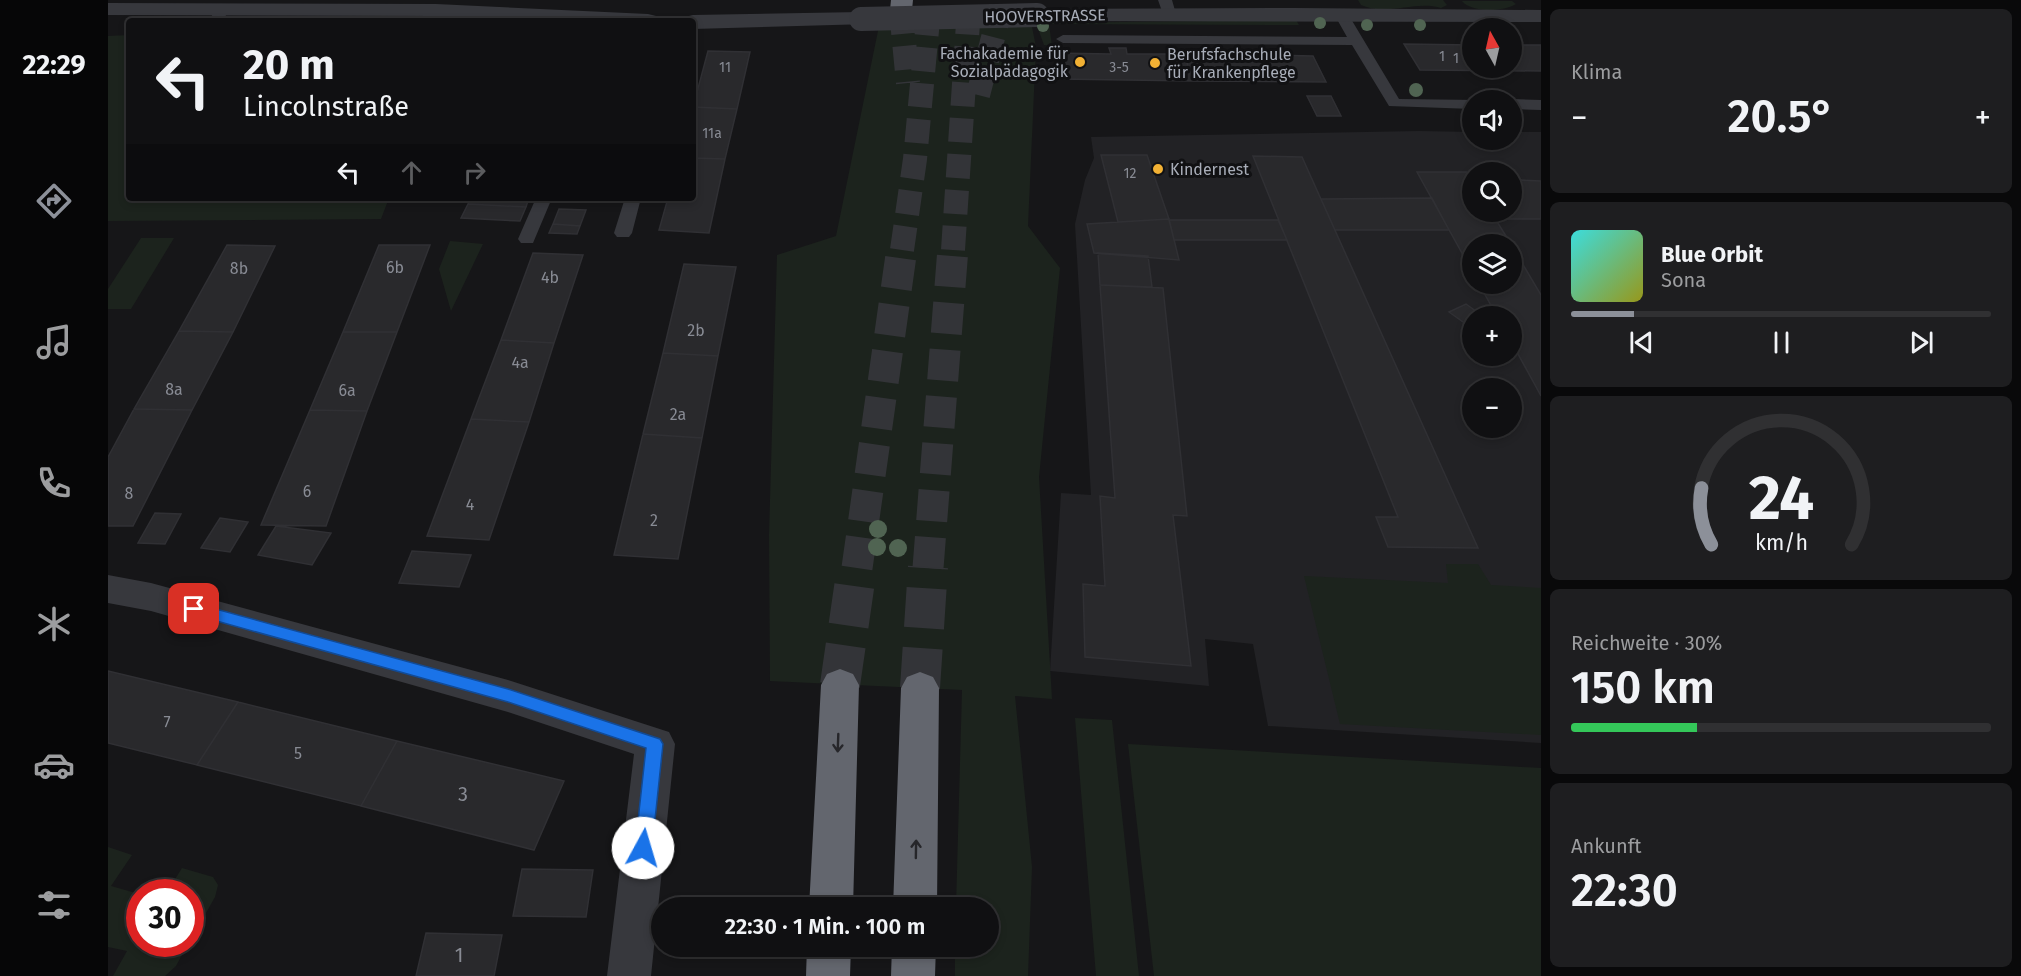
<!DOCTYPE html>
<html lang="de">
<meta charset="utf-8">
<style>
:root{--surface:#101012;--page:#1e1e20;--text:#f1f3f6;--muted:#9c9d9f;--line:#303032;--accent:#8c9099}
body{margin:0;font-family:"Fira Sans",sans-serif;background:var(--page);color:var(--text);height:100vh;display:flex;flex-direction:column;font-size:22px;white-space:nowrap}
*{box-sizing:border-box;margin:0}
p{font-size:20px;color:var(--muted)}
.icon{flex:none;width:33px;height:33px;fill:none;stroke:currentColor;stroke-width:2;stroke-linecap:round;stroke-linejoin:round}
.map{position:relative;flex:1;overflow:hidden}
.sheet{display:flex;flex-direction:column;gap:9px;padding:9px;background:#09090a;width:480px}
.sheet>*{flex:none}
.top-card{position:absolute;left:18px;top:18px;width:570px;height:183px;border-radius:6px;box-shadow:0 3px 9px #0003,0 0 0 2px var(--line);background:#101012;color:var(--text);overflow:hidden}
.needle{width:39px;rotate:352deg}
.buttons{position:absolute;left:1354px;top:18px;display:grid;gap:12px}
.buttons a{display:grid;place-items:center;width:60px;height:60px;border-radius:50%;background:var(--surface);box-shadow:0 3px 9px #0003,0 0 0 2px var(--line);font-size:30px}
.speed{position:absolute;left:18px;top:879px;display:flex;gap:12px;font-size:30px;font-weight:700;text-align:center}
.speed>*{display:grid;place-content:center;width:78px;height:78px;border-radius:50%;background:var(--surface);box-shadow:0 3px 9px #0003,0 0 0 2px var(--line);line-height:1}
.speed .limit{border:9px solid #d22;background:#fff;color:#111}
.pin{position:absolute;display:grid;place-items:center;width:51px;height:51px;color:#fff;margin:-26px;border-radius:12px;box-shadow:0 3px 9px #0006}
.me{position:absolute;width:66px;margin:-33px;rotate:6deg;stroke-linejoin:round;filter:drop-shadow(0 0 4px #0008)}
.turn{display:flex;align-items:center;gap:21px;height:126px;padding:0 18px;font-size:27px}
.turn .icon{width:78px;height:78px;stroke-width:2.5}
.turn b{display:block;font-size:42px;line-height:51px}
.lanes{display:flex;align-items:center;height:57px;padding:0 18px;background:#0003;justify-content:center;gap:30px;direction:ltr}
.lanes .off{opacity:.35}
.big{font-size:45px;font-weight:600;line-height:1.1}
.sheet .widget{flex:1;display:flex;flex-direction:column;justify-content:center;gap:9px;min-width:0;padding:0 21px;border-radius:9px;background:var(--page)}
.sheet .dial{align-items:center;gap:0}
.dial svg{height:156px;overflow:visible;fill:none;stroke:var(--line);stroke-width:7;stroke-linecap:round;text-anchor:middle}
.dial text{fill:var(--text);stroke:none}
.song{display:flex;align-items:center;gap:18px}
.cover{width:72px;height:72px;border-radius:9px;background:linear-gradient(135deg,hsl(180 70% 55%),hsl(60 70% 35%))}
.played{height:6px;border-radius:3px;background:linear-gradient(90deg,var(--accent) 15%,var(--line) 15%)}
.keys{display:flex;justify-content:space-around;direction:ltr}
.heat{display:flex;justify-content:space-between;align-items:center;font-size:33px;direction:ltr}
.charge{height:9px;border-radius:4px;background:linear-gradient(90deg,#34c759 30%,var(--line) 0)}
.trip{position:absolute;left:543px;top:897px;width:348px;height:60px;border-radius:30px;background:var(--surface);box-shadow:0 3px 9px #0003,0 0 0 2px var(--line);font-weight:600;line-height:60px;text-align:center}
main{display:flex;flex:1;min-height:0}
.tabs{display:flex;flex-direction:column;width:108px;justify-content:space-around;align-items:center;background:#060607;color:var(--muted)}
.tabs .icon{width:42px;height:42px}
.tabs .selected{color:var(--accent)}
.tabs b{font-size:27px;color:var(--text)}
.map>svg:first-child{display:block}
.built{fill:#222225;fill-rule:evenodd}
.green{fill:#1c231d}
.building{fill:#29292c;stroke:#303034;stroke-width:1.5}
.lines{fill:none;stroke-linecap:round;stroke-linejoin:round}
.highway-tunnel-far2{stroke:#333438;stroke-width:24;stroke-dasharray:24 12;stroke-linecap:butt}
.highway-tunnel-far1{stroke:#333438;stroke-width:31;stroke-dasharray:31 16;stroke-linecap:butt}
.highway-tunnel{stroke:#333438;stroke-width:40;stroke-dasharray:40 20;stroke-linecap:butt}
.lane{fill:#37383d;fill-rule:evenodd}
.street{fill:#37383d;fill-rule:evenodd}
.highway{fill:#63666e;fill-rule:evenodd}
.street-bridge{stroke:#37383d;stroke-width:24}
.tree{fill:#506452}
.oneway{stroke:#26262a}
.route{fill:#1a73e8;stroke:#114b97;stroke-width:1.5}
.poi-dot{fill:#f2b134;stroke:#111113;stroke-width:2}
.labels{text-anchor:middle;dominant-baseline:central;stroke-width:6;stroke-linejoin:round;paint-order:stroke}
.far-number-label{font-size:14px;fill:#888b94}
.far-street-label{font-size:16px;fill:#a8adb8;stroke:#111113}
.far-poi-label{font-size:16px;fill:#a8adb8;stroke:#111113;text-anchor:start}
.number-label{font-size:16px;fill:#888b94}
.near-number-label{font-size:20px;fill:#888b94}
</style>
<main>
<nav class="tabs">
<b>22:29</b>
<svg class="icon selected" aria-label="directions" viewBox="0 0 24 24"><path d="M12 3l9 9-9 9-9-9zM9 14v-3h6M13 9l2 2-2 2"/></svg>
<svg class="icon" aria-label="music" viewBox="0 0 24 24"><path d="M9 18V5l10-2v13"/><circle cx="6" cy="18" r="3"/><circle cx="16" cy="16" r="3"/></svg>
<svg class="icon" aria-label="phone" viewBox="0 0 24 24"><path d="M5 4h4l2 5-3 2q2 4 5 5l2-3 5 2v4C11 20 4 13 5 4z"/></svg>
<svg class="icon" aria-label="climate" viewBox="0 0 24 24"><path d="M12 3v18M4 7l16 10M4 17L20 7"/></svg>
<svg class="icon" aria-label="car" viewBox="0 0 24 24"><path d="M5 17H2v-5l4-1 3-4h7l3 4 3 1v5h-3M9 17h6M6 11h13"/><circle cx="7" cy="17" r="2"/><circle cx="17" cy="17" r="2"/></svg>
<svg class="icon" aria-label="filters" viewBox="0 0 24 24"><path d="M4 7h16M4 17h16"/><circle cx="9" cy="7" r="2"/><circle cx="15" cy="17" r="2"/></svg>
</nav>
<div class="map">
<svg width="1433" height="976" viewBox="0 0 1433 976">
<rect width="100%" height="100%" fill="#161618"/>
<path class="built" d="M1311 131 1365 132V140H1404V132H1433V743L1160 726 1145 644 1097 639 1101 686 942 671 953 493 983 495 967 224 977 180 986 158 983 137ZM1365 172H1404V212H1365ZM1365 244H1404V284H1365ZM1365 316H1404V356H1365ZM1365 388H1404V428H1365Z"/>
<path class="green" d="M1250 0H1335L1339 5 1333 8C1307 0 1279 17 1253 5Z
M1354 1H1404L1408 4C1396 12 1363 13 1354 1Z
M1188 20 1191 25 941 24 944 46 936 45 928 23Z
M923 22 928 47 920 226 952 268 931 477 944 699 907 696 924 867 920 976H847V947L880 946V908L848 907 854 690 662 681 661 535 669 255 728 236 771 26Z
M21 35V198H281L273 219 0 221V36Z
M33 238H66L23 309H0V289Z
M342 241 375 244 343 311 331 269Z
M1338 564H1370L1383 585 1433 588V735L1232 724 1196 576 1340 583Z
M967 718 1004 720 1031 976H988Z
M1020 744 1433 768V976H1046Z
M0 847 24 855 3 886 31 894V931L25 943 68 952 73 944 79 945 68 966 57 976H5L19 951 0 947Z
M74 868 105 877 110 885 107 897 89 929 83 928 87 920 83 918 82 892H59Z"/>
<path class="building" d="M1296 44 1365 45V68H1404V45H1433V71L1312 70Z
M1001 48H1018L1019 54H1076L1085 81 951 79 946 53 1003 54Z
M1138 50 1155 51 1156 55 1205 56 1218 82 1085 81 1076 54 1140 55Z
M600 51 642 52 629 109 585 107Z
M1199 96H1223L1233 116H1209Z
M585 107 629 109 617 159 585 158Z
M993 155H1039L1061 219 1010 222Z
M1145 156 1194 157 1370 548 1280 547 1268 517H1290Z
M585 158 617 159 601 233 551 230 560 198H585Z
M1309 172H1359L1365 182V212H1383L1403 244H1365V273Z
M1413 180 1433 181V219H1387L1383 212H1404V184Z
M363 198H421L418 207 360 204Z
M1324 198 1341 230H1227L1213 199Z
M360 204 418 207 412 221 353 218Z
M451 209 478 210 472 226 445 224Z
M1061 219 1071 260 986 253 979 224Z
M1061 220H1170L1179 240H1066Z
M445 224 472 226 469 234 441 233Z
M119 245 167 246 125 332 71 331Z
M271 245H322L289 332H235Z
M1404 246 1433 295V396L1404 343V316H1389L1371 284H1404Z
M425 253 475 255 446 343 393 340Z
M990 253 1040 256 1044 287 992 285Z
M576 264 628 267 610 356 555 353Z
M992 285 1055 288 1079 516 1065 515 1083 666 977 657 975 584 997 586 992 496 1007 498Z
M1358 304 1372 314 1385 308 1388 315 1365 316V329L1341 312Z
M71 331 125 332 84 410 26 409Z
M235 332H289L259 411 202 410Z
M393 340 446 343 421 422 363 419Z
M555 353 610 356 594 438 535 434Z
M26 409 84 410 25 526H0V457Z
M202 410 259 411 218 526 153 525Z
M363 419 421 422 381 540 319 536Z
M535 434 594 438 570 559 506 555Z
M47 513 73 514 57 544 30 543Z
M112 518 140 522 122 552 93 548Z
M168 526 223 533 204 565 150 555Z
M304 551 363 555 351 587 291 583Z
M0 671 130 702 89 765 0 743Z
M130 702 289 741 253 806 89 765Z
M289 741 456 781 426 850 253 806Z
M414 869 485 870 478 917 405 916Z
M318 933 394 935 386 976H308Z"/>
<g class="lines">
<path class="highway-tunnel-far2" d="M793 10 800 83
M870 95 893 7
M794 250 807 159 821 9
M845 250 861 8"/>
<path class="highway-tunnel-far1" d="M749 568 794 248
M820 568 845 248"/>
<path class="highway-tunnel" d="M732 685 749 567
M812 688 820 567"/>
<path class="lane" d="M1050 0H1064L1068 14 1066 17H1056Z
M114 5 121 9 115 21H101L109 6Z
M1233 10 1240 14 1291 99 1369 100H1365V109L1281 106 1244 45 955 43 948 39 955 35 1239 37 1226 14Z
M1404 99 1433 100V110L1404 109V100H1400Z
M428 198H444L425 243H413L410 239Z
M517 198H533L524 233 521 237H509L506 233Z"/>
<path class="street" d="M0 3 328 4 540 14 548 16 551 21H415L328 16 0 15Z
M1188 8 1433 10V22L929 21 921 20 918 15 921 10 929 9Z
M753 12 761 14 764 19 761 24 585 29V21H575L577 17 585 15Z
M0 575 43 583 400 680 561 732 567 744 543 976H499L526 754 400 712 43 611 0 603Z"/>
<path class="highway" d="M783 0H805L804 10 801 15 793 16 785 15 782 10Z
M732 669 745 674 751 685 745 908H701L713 685 719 674Z
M812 672 825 677 831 688 829 908H785L793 688 799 677Z
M699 946H743L742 976H698Z
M784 946H828L827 976H783Z"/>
<path class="street-bridge" d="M753 19 929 15"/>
</g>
<g class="tree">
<circle cx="1212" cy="23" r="6"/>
<circle cx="1259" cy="25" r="6"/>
<circle cx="1312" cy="25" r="6"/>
<circle cx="935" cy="26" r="6"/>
<circle cx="1308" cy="90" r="7"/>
<circle cx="770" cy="529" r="9"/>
<circle cx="769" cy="547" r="9"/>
<circle cx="790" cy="548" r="9"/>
</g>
<defs><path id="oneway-shaft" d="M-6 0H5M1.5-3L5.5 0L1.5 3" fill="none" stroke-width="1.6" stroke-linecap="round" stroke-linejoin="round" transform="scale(1.5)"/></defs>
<g class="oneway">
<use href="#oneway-shaft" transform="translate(730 743) rotate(92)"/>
<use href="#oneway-shaft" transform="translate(808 849) rotate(-89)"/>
</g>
<path class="route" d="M86 603 400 689 552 739 555 744 544 848 541 853 535 856 529 853 527 848 538 748 400 702 80 613 78 609 80 605Z"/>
<g class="poi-dot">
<circle cx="972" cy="62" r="6"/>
<circle cx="1047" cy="63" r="6"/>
<circle cx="1050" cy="169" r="6"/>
</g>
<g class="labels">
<g class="far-number-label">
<text x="1334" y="56">1</text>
<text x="1348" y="58">1</text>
<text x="617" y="67">11</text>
<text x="1011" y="67">3-5</text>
<text x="604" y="133">11a</text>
<text x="1022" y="173">12</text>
</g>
<g class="far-street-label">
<text transform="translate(937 16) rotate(-1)">HOOVERSTRASSE</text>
</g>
<g class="far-poi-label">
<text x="960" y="53" text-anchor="end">Fachakademie für<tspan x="960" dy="18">Sozialpädagogik</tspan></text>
<text x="1059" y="54">Berufsfachschule<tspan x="1059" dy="18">für Krankenpflege</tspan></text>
<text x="1062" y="169">Kindernest</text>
</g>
<g class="number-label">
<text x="287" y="267">6b</text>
<text x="131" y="268">8b</text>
<text x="442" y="277">4b</text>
<text x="588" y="330">2b</text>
<text x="412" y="362">4a</text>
<text x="66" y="389">8a</text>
<text x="239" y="390">6a</text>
<text x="570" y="414">2a</text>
<text x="199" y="491">6</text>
<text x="21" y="493">8</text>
<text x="362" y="504">4</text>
<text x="546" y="520">2</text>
<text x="59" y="722">7</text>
<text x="190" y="753">5</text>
</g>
<g class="near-number-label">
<text x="355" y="794">3</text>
<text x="351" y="955">1</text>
</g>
</g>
</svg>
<div class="buttons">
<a><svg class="needle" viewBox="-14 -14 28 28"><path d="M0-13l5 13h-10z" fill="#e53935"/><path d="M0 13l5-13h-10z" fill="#9c9d9f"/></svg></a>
<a><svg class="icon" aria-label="sound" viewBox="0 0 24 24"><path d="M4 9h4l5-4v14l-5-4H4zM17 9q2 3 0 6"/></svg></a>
<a><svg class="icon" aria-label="search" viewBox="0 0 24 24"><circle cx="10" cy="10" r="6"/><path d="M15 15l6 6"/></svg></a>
<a><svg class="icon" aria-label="layers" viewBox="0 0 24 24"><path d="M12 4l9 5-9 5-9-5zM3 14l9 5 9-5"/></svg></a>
<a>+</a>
<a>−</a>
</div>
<div class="speed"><div class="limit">30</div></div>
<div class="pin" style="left:86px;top:609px;background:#d93025"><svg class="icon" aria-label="arrive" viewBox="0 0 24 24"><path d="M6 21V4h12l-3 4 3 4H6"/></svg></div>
<svg class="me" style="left:535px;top:848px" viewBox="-20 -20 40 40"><circle r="19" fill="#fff"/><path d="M0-13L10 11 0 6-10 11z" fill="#1a73e8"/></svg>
<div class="trip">22:30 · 1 Min. · 100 m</div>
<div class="top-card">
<div class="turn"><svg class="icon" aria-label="left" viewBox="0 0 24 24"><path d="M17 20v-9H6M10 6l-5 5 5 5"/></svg><div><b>20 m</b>Lincolnstraße</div></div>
<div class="lanes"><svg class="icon" aria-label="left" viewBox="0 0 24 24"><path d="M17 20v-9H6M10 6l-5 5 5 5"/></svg><svg class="icon off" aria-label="ahead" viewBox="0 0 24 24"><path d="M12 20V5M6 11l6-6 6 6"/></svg><svg class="icon off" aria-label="right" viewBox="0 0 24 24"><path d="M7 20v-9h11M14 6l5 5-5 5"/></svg></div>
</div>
</div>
<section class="sheet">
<div class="widget"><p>Klima</p>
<div class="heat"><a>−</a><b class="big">20.5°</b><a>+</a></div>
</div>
<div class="widget">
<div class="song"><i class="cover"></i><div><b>Blue Orbit</b><p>Sona</p></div></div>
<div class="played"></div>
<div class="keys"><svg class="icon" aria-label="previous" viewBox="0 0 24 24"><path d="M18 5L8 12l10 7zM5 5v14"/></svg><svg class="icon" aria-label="pause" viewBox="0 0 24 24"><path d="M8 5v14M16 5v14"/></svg><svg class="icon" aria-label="next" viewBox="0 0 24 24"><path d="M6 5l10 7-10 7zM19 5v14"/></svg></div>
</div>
<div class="widget dial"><svg viewBox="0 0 100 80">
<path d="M14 69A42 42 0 1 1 86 69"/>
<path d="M14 69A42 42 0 0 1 9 40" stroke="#8c9099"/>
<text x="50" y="56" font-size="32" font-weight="700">24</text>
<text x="50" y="72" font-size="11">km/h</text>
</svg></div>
<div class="widget"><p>Reichweite · 30%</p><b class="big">150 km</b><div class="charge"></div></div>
<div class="widget"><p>Ankunft</p><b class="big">22:30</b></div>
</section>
</main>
